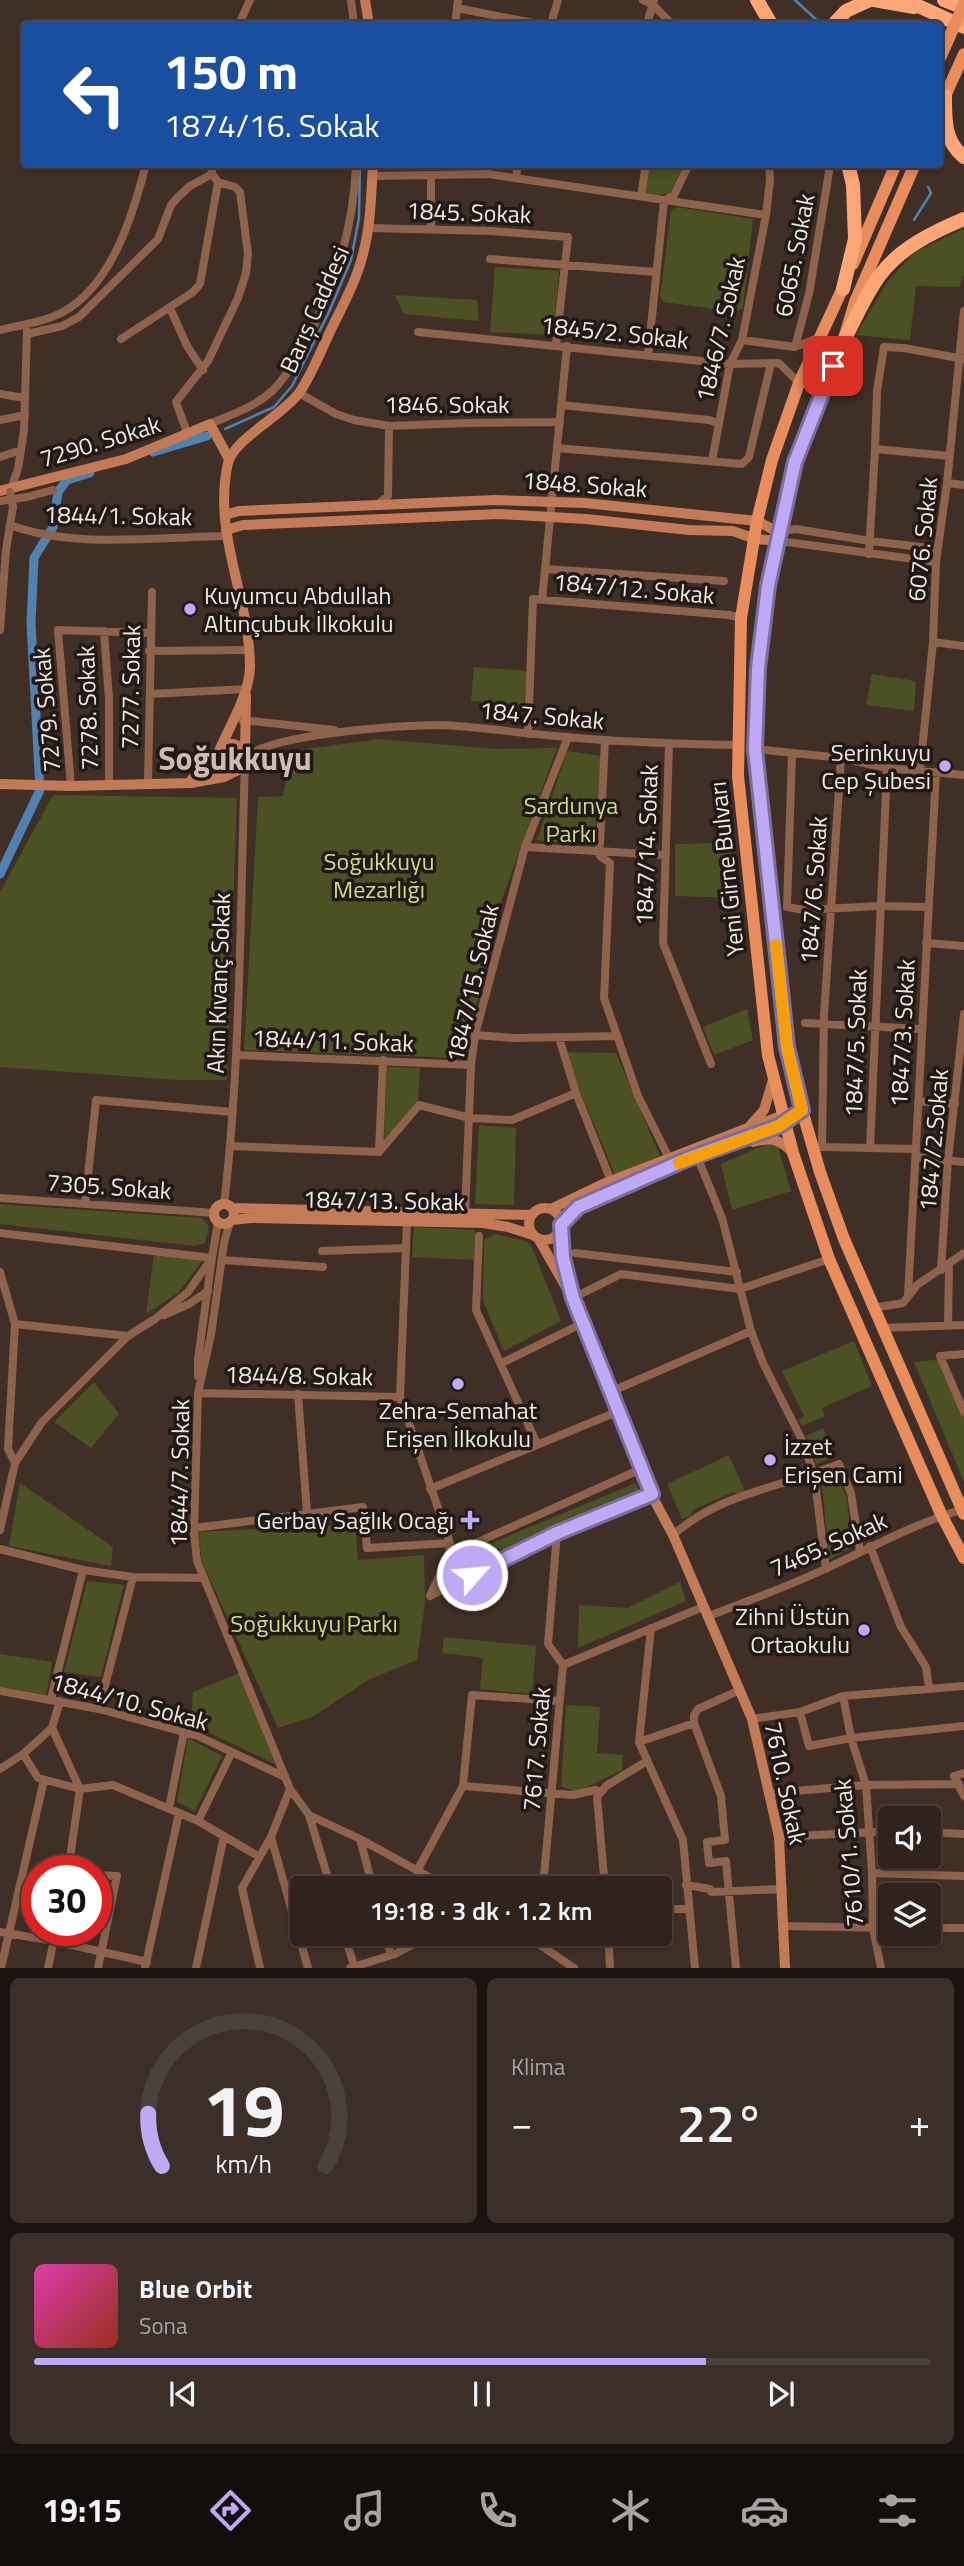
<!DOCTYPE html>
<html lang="tr">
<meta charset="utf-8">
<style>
:root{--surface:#30231d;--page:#3c2f2a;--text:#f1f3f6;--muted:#a8a4a4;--line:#4b403b;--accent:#bfa8f4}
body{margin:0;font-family:"Titillium Web",sans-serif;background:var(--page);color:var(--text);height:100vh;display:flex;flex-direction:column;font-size:26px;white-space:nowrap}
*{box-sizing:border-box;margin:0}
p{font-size:23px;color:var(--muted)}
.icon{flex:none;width:38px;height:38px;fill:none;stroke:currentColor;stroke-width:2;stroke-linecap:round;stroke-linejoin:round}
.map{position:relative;height:1968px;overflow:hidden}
.sheet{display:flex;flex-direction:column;gap:10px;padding:10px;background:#1a1310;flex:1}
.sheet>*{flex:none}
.top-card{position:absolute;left:21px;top:21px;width:922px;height:147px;border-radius:7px;box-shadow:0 4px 10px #0003,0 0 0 2px var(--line);background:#1a4fa0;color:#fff;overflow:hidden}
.fabs{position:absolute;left:878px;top:1806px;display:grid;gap:14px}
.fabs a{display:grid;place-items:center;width:63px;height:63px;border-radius:7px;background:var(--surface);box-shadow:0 4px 10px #0003,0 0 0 2px var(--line);font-size:35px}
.speed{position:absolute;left:21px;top:1855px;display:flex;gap:14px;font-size:35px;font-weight:700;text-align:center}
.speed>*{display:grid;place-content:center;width:91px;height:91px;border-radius:50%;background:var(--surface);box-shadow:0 4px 10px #0003,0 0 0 2px var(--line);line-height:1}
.speed .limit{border:10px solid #d22;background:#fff;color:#111}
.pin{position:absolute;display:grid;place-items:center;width:60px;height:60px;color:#fff;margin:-30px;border-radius:14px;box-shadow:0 4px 10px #0006}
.me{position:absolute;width:77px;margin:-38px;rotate:63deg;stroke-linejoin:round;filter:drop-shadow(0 0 5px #0008)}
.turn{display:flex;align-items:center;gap:24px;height:147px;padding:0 28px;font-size:32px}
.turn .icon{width:91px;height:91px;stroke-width:2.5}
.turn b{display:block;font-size:49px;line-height:60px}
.big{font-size:52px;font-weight:600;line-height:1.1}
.sheet .card{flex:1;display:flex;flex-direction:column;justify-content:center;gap:10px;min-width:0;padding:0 24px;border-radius:10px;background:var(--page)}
.sheet .dial{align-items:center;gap:0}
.dial svg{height:182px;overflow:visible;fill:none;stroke:var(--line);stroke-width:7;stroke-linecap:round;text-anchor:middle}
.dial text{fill:var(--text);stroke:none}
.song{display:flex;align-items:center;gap:21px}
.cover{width:84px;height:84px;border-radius:10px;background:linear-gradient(135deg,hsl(320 70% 55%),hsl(10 70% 35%))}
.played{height:7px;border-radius:4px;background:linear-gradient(90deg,var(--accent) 75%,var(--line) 75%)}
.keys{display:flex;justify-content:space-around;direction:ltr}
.heat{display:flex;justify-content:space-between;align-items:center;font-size:38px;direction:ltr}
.sheet .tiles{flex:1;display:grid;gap:10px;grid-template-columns:1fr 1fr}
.card:last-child{grid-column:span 2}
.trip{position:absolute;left:290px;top:1876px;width:382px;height:70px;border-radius:7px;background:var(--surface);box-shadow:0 4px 10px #0003,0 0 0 2px var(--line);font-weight:600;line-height:70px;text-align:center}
.tab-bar{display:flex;height:112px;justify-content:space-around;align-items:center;background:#130e0c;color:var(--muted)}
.tab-bar .icon{width:49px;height:49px}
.tab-bar .current{color:var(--accent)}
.tab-bar b{font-size:32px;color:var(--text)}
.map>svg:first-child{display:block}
.green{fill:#4b5123}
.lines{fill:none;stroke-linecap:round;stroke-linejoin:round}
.stream{stroke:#4f81b1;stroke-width:2.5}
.canal{stroke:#4f81b1;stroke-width:9}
.street{stroke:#8f624b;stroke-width:8}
.secondary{stroke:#c27b56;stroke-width:10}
.primary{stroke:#e98d5d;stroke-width:12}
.highway{stroke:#fea678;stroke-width:14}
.street-bridge{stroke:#8f624b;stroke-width:8}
.primary-bridge{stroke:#e98d5d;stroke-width:12}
.route-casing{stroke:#7c6d9f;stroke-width:18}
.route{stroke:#bfa8f4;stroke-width:12}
.slow{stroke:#f59e0b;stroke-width:12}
.poi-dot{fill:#bfa8f4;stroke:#211915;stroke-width:2.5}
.labels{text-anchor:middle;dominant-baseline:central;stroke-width:7;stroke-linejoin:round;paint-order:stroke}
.street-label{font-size:24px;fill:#f3e7e2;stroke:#211915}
.poi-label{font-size:24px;fill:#f3e7e2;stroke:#211915;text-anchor:end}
.park-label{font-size:24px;fill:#cedc7c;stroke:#211915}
.district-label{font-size:32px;font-weight:bold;fill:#d1bbb0;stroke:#211915}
</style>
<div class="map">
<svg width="964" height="1968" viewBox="0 0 964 1968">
<rect width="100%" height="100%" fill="#402f27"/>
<path class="green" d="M649 165H684L669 194 644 196Z
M677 207 753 219 743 308 736 312 664 302 660 297 671 210Z
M964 228V275L959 287 916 286 910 340 856 335 887 282 914 253Z
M495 267 559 271 553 335 490 332Z
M394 295 477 300 479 321 404 314Z
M474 667 527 671 524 706 471 701Z
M872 674 916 681 914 711 866 705Z
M380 739 493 749 557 748 501 902 469 1036 462 1040 460 1058 244 1050 258 797 283 796 292 751Z
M567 751 602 756 594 847 537 840Z
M53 795 237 798 227 1080H177L0 1067V892Z
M730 843 737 898 675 896V844Z
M747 1009 753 1040 714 1055 703 1027Z
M564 1052 616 1053 660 1156 615 1175Z
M387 1067 420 1068 418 1100 384 1140Z
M479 1125 516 1128 514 1205 475 1204Z
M767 1144 778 1147 791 1191 732 1210 721 1164Z
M0 1204 202 1218 209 1227 205 1243 195 1246 0 1224Z
M414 1227 475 1230 474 1260 412 1257Z
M495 1234 526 1241 532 1247 561 1321 504 1351 483 1301 484 1240Z
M154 1254 203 1260 178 1293 146 1314Z
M854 1341 872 1386 822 1408 825 1416 802 1426 798 1420 804 1416 782 1371Z
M944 1359 964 1407V1482L914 1362Z
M94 1382 119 1414 91 1448 54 1422Z
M823 1428 834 1457 816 1464 806 1436Z
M729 1455 745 1491 738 1495 733 1492 693 1510 690 1516 682 1519 667 1484Z
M840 1479 847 1500 852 1547 829 1560 822 1483Z
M20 1483 113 1547 111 1566 9 1546Z
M636 1483 641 1495 477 1563 472 1551Z
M355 1524 358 1560 424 1555 425 1603 417 1660 370 1679 312 1717 278 1728 202 1562 198 1532Z
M87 1581 124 1585 101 1677 64 1672Z
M680 1582 686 1601 578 1648 579 1605 628 1608Z
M444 1637 536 1646 532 1694 480 1689 483 1658 442 1653Z
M0 1654 52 1662 46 1695 0 1687Z
M240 1673 275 1764 191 1724 193 1692Z
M566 1705 600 1707 597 1753 623 1755 622 1770 576 1792 561 1786Z
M188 1738 222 1756 195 1811 177 1802Z"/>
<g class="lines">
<path class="stream" d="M795 0 821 24
M914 220 931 193 928 187
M225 429 274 407 292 386 328 314 351 260 359 218 360 164"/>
<path class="canal" d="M153 452 207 436
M0 874 40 790 31 623 34 558 53 527 58 492 67 480 90 473"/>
<path class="street" d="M351 0 354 24
M643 0 652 4 672 24
M457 8 538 24
M239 24 250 0
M455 24 458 0
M551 24 558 0
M647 24 654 0
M372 176 488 174 766 215
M516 178 518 164
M641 196 646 164
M369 228 492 231 568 237 556 345
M431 229V175
M490 259 656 272
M170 308 187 346 203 370
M0 330C21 325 44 322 63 312 112 285 133 215 146 164
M418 332 730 364 779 363 799 383
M27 334 62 326 79 317 158 239 171 205 178 197 190 186 212 174
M121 339 193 292 200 284 218 182 212 174 211 164
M742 340 795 347 809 294 830 166 822 164
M795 347 818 338
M648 355 664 201 674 195 689 164
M299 393 336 414 354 420 389 426 467 423 560 422
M0 394 25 398
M561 405 709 420 718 423
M0 420 25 415
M210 424C230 415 255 407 272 391 286 378 295 360 305 343 335 287 354 229 356 164
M188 435 176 402 208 361 238 298 246 273 248 254 240 192 235 187 218 182
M557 448 742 464 749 457 771 363
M875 449 877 391 884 347 904 348 964 359
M0 457 21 450
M712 461 730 364 742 340 766 215 770 180 769 164
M947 483 964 485
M10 491 18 469 24 430 27 331
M0 501 27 497 53 490
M378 504 388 496 389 426
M10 525C74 549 159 537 226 536
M781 531 796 529 870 541 938 549
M779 541 936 562
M869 554 875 449 950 456
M545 569 724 581
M542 600 567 346
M0 630 6 550 13 507
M104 631 109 699V783
M933 642 964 646
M149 651 248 650
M150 694 246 689
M242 720 334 730
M528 734 533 599 729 615 741 618
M605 740 600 843 598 852 601 857 610 863 604 998 638 1096 669 1158
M669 744 663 943 711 1064
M755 749 841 758 887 768 964 775
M792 754 787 907 804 910 879 906 928 907
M245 758C269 734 401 725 438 725 477 726 516 733 555 736 615 742 676 744 737 745
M841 758 824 1015 822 1147 870 1148 887 768
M920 771 933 642 936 562 947 483 964 311
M148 783 152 592
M71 786 58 630 149 633
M525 847 666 855
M926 943 964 946
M805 1023 921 1029
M475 1035 515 1038 616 1036
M559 1038 576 1093 611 1181
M236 1055 471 1065
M383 1060 379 1152 419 1105 470 1118 512 1120 576 1093
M918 1101 955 1104
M230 1146 379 1152
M870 1148 916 1149
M697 1156 722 1218 751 1331 763 1363 802 1440 814 1474 826 1569
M916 1157 964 1162
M0 1198 215 1213
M85 1204 96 1100 233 1112
M224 1205C241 1058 240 910 245 762
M465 1214 471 1065 475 1035 525 847 568 737
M407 1221 400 1397 450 1543 449 1555 430 1596
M230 1222 224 1243 211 1335 198 1393 194 1533 197 1561 290 1789 309 1815 360 1839 449 1888
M0 1233 212 1258 198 1359V1376
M479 1236 476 1310 537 1444
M322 1251 406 1248
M575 1253 737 1272
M222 1260 323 1267
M941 1270 948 1160 964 1014
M0 1272 15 1324
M908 1295 936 773
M573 1298 621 1274 740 1289 829 1259
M873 1308 903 1303 917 1285 964 1253
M164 1315 189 1304 208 1291
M948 1326 949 1264
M882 1328 964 1325
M964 1354 940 1356 964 1412
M502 1363 583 1323
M610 1392 751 1331
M198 1393 400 1397
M298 1394 307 1513
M15 1463 8 1449 15 1324 128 1336
M430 1489 619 1411
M194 1528 363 1507 367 1548 450 1543
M0 1530 15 1463 42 1422 128 1336 155 1319 188 1292 212 1258 218 1222
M673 1535C720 1493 783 1487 839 1464L851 1493 860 1551
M870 1546 901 1627 926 1667 929 1688
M0 1549 83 1570 133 1577 204 1578
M449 1555 641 1469
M430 1596 557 1533 651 1494
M709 1616C747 1601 787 1587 825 1569 871 1548 915 1523 964 1509
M651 1628 639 1742 683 1840 695 1968
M563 1665 703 1607
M0 1691 99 1709 198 1736 285 1777
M843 1696 851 1738 866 1785 872 1873 873 1928 881 1968
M51 1699 83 1570
M99 1709 133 1577
M800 1712 809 1746 851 1738 964 1726
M752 1719 800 1712 843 1696 964 1686
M694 1723V1715L698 1709 740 1690
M52 1728 80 1789 68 1871
M52 1728 60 1701
M639 1742 694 1723 721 1796 725 1840 707 1842 709 1863 726 1861 736 1968
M23 1754 38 1778 80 1789 113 1785 198 1821 258 1856
M0 1769 23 1754 52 1728
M964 1773 954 1776 964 1796
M463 1786 573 1795 595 1790 599 1791
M770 1793 866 1785 959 1784
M169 1808 184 1732
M309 1815 331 1888
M198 1821 232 1752
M929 1832 964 1834
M271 1837 308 1968
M779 1837 891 1831
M360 1839 373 1888
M417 1871 463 1786 472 1695 559 1701
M417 1871 422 1888
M872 1873 964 1876
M96 1875 117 1876 98 1968
M686 1885 710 1889 711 1892 783 1889
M537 1888 544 1876 563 1665 548 1644 557 1533
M605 1888 597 1797 606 1786 647 1761
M660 1909H688
M782 1926 891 1928
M929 1928H964
M0 1932 54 1941 147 1962
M344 1934 355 1968
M385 1934 391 1955
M524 1934 574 1968
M608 1934 610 1966
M1 1968 44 1780
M48 1968 56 1930
M145 1968 179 1813
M196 1968 224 1836
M260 1968 242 1888 271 1837 290 1789
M350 1968 395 1954 432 1934"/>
<path class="secondary" d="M365 0 369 24
M0 491 126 459 210 424 229 459
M225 515 239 511 495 500 585 503 757 521 772 529 781 531
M226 530 243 525 499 514 586 519 689 530 733 531 755 539 779 541
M217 758a14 14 0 1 1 28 0a14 14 0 1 1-28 0Z
M219 751C229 728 250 692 250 667 250 598 212 533 228 463 234 439 283 415 299 393 311 376 319 355 328 336 340 310 356 283 363 254 371 225 371 194 373 164
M245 753 246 695
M192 779 202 775 218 761
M0 784 71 786 191 783 224 777 236 771
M752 1127 789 1113
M753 1142C771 1137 780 1139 793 1153
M214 1214a10 10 0 1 1 20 0a10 10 0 1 1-20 0Z
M529 1224a16 16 0 1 1 32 0a16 16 0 1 1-32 0Z
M232 1208 531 1215
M551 1209 603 1184 748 1128 764 1110 773 1080
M232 1220 251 1218 483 1223 508 1227 533 1235
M561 1225 578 1207 687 1159 779 1126 802 1110
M560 1230 563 1258 573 1298 610 1392 651 1494 673 1535 752 1719 779 1837 785 1968
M538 1238 566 1287"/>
<path class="primary" d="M941 105 964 54
M915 164 855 302 843 342 795 462 768 586 758 668 755 749 787 1047 802 1110 820 1172 844 1239 964 1514
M853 264 896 164
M846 281 799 383 772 460 757 521 741 618 738 776 768 1055 793 1153 829 1259 941 1514 964 1558"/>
<path class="highway" d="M757 0 771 24
M874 0 914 7
M905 0 964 27
M944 0 964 8
M834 24 846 11 870 0
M945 96C945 119 944 141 964 157
M843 289 855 239 853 185 848 164
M843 342C855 320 865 295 880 275 900 248 933 232 964 219"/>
<path class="street-bridge" d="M10 492 13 507"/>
<path class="primary-bridge" d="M940 58 964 4"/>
</g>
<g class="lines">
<defs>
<path id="route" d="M472 1575 557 1533 652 1494 573 1298 563 1258 561 1225 578 1207 687 1159 779 1126 802 1110 787 1047 755 749 758 668 768 586 795 462 833 366"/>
</defs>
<use href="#route" class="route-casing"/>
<use href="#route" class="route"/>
<path class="slow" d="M679 1163 779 1126 802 1110 787 1047 776 945"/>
</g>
<g class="poi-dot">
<circle cx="190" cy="609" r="7"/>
<circle cx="945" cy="766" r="7"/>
<circle cx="458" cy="1384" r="7"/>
<circle cx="770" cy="1460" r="7"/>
<path d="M466.5 1509.5h7v7h7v7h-7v7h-7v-7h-7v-7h7z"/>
<circle cx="864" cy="1630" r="7"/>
</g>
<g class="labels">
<g class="street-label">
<text transform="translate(469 212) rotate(2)">1845. Sokak</text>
<text transform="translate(794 255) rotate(-79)">6065. Sokak</text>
<text transform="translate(314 309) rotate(-66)">Barış Caddesi</text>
<text transform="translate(720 329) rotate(-77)">1846/7. Sokak</text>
<text transform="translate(615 332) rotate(6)">1845/2. Sokak</text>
<text x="447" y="404">1846. Sokak</text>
<text transform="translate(100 441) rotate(-17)">7290. Sokak</text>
<text transform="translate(585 484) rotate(4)">1848. Sokak</text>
<text transform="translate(118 515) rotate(1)">1844/1. Sokak</text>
<text transform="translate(922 539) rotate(-84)">6076. Sokak</text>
<text transform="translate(634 588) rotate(5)">1847/12. Sokak</text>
<text transform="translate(130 687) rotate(-89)">7277. Sokak</text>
<text transform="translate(87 708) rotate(-92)">7278. Sokak</text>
<text transform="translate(46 710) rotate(-95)">7279. Sokak</text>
<text transform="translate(542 715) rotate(5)">1847. Sokak</text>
<text transform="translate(646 845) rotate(-88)">1847/14. Sokak</text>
<text transform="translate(726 869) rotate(-96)">Yeni Girne Bulvarı</text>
<text transform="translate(813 890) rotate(-86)">1847/6. Sokak</text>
<text transform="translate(218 983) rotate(-88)">Akın Kıvanç Sokak</text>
<text transform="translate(472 983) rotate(-77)">1847/15. Sokak</text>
<text transform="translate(902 1033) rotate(-87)">1847/3. Sokak</text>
<text transform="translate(333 1040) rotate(2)">1844/11. Sokak</text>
<text transform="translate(855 1043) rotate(-88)">1847/5. Sokak</text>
<text transform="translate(933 1140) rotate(-85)">1847/2.Sokak</text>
<text transform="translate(109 1186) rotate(4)">7305. Sokak</text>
<text transform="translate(384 1200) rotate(1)">1847/13. Sokak</text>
<text transform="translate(299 1375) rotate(1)">1844/8. Sokak</text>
<text transform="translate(179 1473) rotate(-89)">1844/7. Sokak</text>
<text transform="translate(828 1544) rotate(-24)">7465. Sokak</text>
<text transform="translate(130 1701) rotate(15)">1844/10. Sokak</text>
<text transform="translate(536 1749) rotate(-85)">7617. Sokak</text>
<text transform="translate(786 1783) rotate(78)">7610. Sokak</text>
<text transform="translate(848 1853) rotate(-95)">7610/1. Sokak</text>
</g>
<g class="poi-label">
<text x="204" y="595" text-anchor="start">Kuyumcu Abdullah<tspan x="204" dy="28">Altınçubuk İlkokulu</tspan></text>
<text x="931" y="752">Serinkuyu<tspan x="931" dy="28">Cep Şubesi</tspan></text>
<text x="458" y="1410" text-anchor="middle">Zehra-Semahat<tspan x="458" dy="28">Erişen İlkokulu</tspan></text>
<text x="784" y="1446" text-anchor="start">İzzet<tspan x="784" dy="28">Erişen Cami</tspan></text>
<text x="454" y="1520">Gerbay Sağlık Ocağı</text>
<text x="850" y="1616">Zihni Üstün<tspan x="850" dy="28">Ortaokulu</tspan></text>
</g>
<g class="park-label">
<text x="571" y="805">Sardunya<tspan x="571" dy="28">Parkı</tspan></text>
<text x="379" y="861">Soğukkuyu<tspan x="379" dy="28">Mezarlığı</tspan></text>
<text x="314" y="1623">Soğukkuyu Parkı</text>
</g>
<g class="district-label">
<text x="235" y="758">Soğukkuyu</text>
</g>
</g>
</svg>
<div class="fabs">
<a><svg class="icon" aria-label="sound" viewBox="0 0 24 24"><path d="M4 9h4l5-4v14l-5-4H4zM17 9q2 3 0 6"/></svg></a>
<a><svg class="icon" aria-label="layers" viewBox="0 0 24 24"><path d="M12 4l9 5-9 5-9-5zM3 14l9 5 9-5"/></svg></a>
</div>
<div class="speed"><div class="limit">30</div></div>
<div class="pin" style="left:833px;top:366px;background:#d93025"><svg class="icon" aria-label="arrive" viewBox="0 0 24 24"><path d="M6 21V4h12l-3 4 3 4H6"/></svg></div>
<svg class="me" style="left:472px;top:1575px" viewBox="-20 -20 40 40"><circle r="17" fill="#bfa8f4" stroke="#fff" stroke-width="3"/><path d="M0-11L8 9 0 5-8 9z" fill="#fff"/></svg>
<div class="trip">19:18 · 3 dk · 1.2 km</div>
<div class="top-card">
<div class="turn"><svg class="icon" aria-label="left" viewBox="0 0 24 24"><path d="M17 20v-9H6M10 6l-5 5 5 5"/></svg><div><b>150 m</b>1874/16. Sokak</div></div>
</div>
</div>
<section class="sheet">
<div class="tiles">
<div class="card dial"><svg viewBox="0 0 100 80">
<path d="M14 69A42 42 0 1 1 86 69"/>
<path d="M14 69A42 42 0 0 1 8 46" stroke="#bfa8f4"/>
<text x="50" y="56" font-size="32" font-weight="700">19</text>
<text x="50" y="72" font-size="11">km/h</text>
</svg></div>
<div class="card"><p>Klima</p>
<div class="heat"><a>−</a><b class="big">22°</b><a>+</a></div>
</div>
<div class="card">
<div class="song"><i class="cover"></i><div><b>Blue Orbit</b><p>Sona</p></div></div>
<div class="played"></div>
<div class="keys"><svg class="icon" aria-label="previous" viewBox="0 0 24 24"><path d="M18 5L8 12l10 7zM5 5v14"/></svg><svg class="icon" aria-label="pause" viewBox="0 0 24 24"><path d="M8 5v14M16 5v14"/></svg><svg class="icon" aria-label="next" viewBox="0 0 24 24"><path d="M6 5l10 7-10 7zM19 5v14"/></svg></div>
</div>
</div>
</section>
<nav class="tab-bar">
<b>19:15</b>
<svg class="icon current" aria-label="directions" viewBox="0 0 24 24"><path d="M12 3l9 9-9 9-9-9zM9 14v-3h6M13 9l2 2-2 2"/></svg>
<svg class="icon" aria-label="music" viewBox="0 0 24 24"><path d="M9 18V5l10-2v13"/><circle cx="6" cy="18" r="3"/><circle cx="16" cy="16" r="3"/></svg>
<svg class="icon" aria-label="phone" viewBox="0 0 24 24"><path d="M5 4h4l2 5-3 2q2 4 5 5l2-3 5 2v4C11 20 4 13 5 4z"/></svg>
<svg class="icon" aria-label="climate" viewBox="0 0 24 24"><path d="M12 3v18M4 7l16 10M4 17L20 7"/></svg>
<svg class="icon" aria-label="car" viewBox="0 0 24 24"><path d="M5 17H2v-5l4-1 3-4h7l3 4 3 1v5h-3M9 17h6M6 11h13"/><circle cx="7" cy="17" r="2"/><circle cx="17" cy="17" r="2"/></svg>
<svg class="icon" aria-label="filters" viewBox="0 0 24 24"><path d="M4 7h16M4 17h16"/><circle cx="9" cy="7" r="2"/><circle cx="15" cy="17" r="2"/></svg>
</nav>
